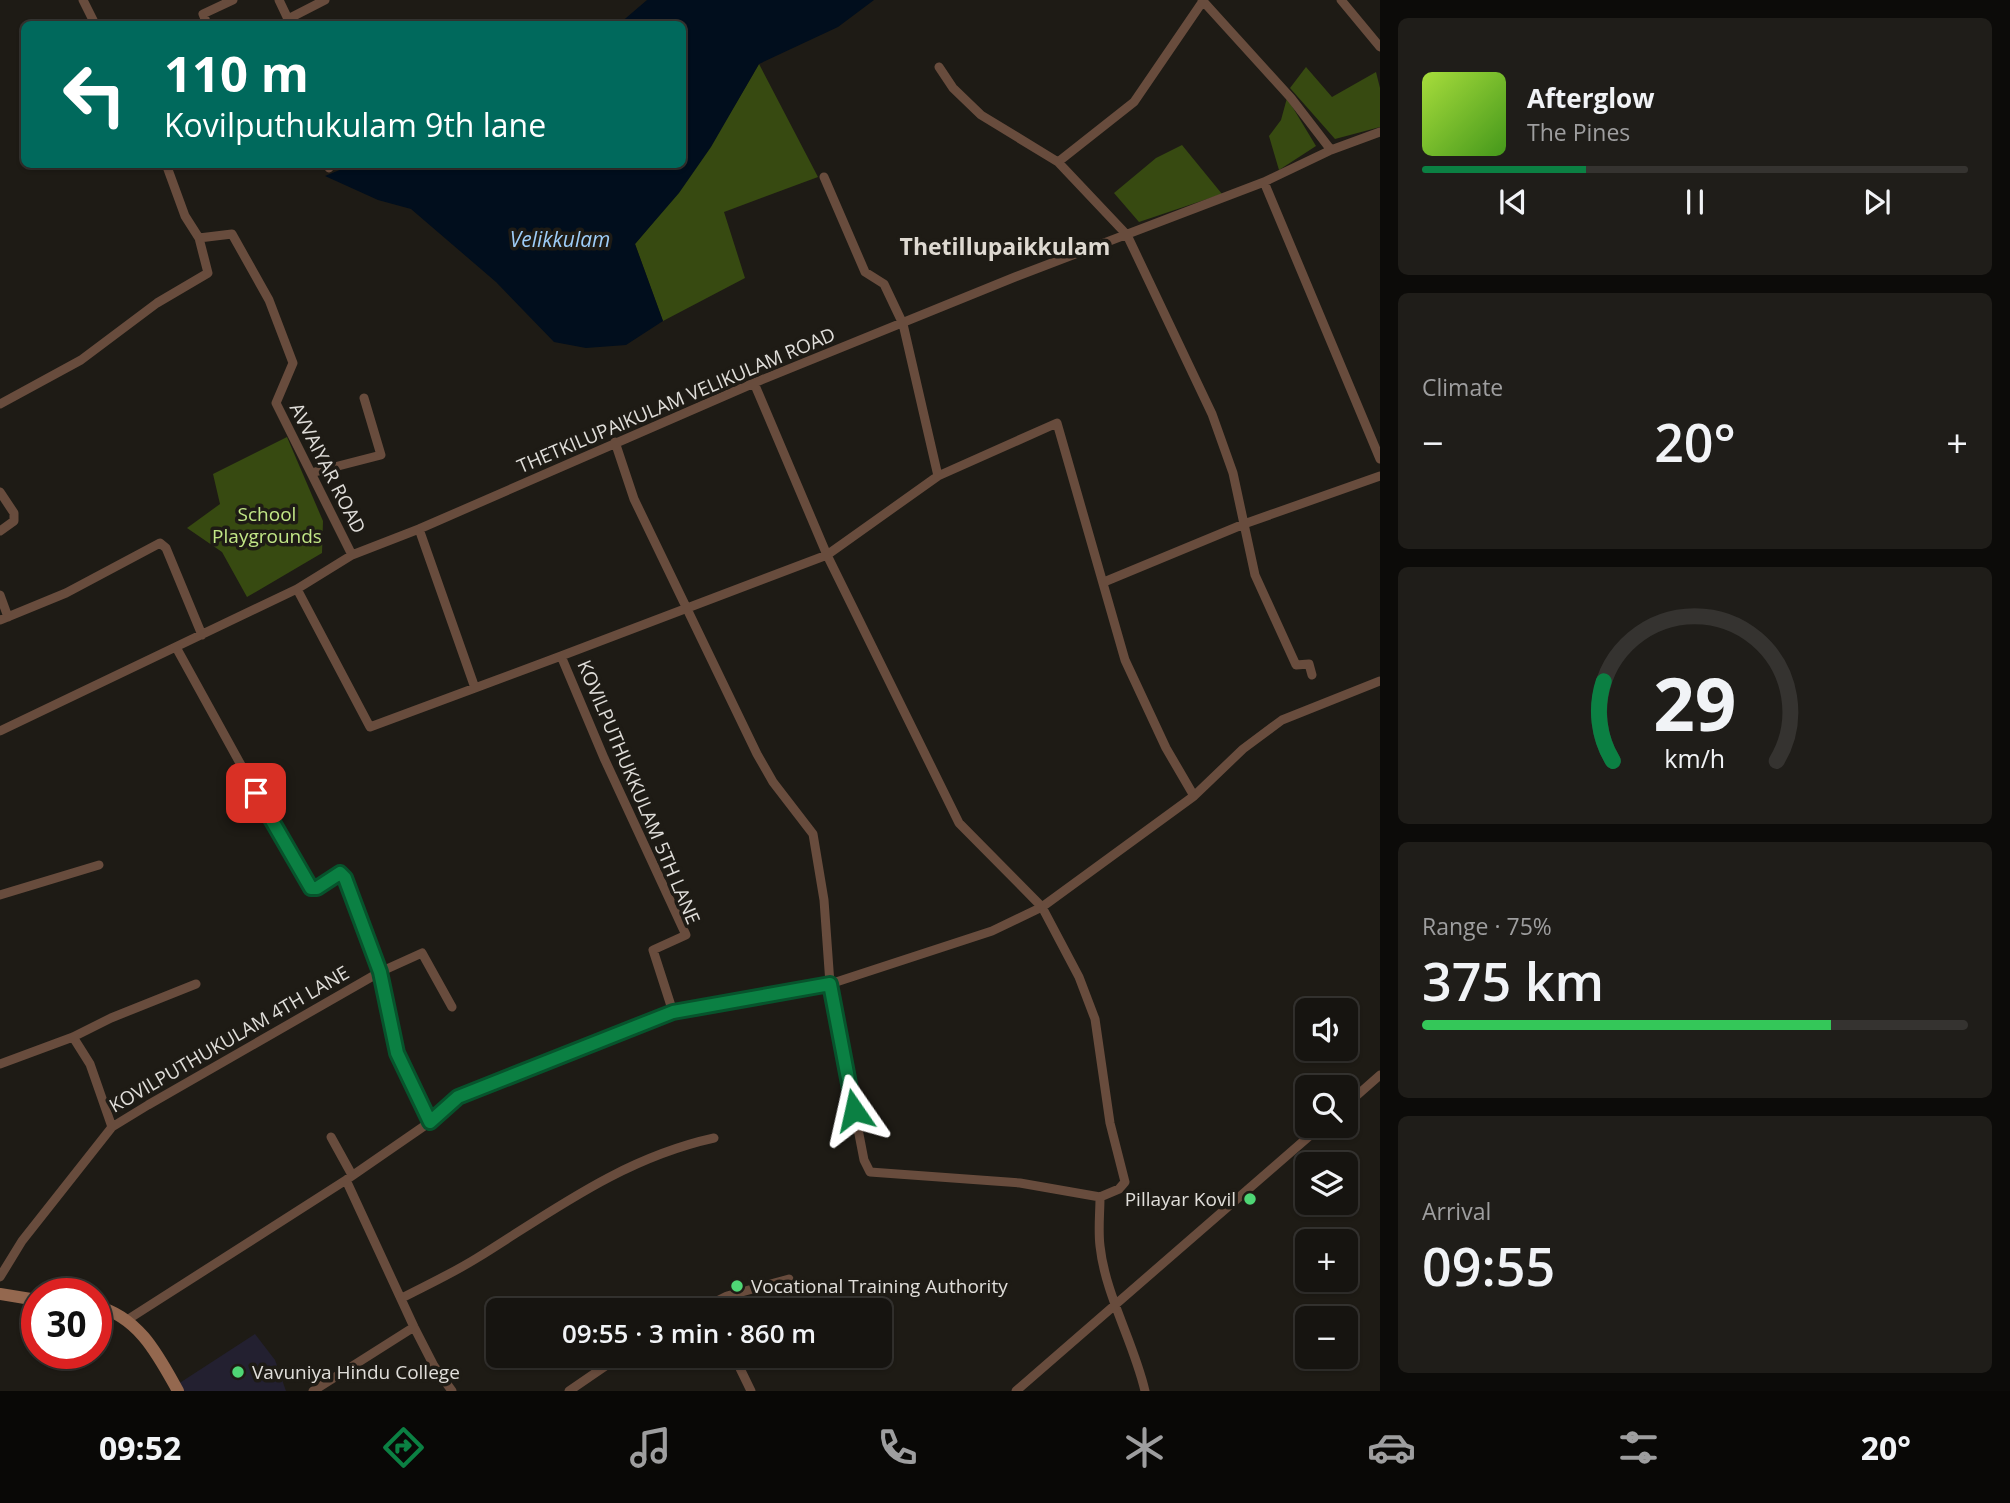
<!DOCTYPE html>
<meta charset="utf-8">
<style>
:root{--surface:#161410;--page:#1f1d19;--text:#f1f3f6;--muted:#9e9e9f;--line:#353330;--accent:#0b8043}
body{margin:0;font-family:"Open Sans",sans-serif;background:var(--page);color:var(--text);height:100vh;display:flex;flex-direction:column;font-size:26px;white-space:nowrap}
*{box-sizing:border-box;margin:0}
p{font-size:23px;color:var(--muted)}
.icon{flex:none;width:38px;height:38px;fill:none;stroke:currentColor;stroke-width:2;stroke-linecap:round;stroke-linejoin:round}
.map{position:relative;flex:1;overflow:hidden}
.drawer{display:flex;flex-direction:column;gap:18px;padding:18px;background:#0c0b09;width:630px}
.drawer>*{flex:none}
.hud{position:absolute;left:21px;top:21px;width:665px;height:147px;border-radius:10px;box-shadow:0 2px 5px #0004,0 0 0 2px var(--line);background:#00695c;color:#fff;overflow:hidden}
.tools{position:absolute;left:1295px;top:998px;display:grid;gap:14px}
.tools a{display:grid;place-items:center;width:63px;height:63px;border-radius:10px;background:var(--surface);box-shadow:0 2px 5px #0004,0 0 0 2px var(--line);font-size:35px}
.speed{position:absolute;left:21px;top:1278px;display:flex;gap:14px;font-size:35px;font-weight:700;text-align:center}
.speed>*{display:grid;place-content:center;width:91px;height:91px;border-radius:50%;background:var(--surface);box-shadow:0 2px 5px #0004,0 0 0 2px var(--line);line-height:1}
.speed .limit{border:10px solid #d22;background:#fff;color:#111}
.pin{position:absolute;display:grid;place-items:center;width:60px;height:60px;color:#fff;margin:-30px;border-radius:14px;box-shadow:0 4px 10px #0006}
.me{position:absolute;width:77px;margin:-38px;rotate:349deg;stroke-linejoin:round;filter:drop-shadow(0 0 5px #0008)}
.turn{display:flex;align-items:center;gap:24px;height:147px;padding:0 28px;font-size:32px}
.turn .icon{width:91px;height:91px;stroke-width:2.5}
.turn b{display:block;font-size:49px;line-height:60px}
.big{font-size:52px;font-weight:600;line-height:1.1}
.drawer .tile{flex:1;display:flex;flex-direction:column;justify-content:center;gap:10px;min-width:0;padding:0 24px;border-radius:10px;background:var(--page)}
.drawer .dial{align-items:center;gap:0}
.dial svg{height:182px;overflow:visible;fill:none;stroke:var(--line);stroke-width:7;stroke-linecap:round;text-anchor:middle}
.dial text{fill:var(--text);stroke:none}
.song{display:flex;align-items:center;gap:21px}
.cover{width:84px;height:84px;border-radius:10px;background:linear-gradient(135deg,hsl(80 70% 55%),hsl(100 70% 35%))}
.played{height:7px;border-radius:4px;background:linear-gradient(90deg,var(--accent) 30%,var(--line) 30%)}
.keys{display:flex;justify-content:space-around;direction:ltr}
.heat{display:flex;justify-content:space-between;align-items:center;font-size:38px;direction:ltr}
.charge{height:10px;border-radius:5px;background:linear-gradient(90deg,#34c759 75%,var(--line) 0)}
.trip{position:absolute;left:486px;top:1298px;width:406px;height:70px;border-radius:10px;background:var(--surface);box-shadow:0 2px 5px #0004,0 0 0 2px var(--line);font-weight:600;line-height:70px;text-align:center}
.tabs{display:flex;height:112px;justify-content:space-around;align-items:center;background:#090806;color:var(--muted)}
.tabs .icon{width:49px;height:49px}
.tabs .current{color:var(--accent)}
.tabs b{font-size:32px;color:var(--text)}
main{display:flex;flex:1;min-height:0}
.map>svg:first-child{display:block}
.education{fill:#232030}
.green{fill:#374a11}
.water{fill:#010e1d}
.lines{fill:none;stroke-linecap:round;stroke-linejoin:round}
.street{stroke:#684c3d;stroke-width:9}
.secondary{stroke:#94684f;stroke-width:12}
.route-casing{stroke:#07532c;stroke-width:18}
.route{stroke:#0b8043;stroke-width:12}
.poi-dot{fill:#4fd675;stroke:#1e1b15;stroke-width:2.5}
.labels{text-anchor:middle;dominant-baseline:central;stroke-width:7;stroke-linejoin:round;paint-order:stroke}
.street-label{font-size:19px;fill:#e0deda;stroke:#1e1b15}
.park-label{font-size:19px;fill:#c2e787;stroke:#1e1b15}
.poi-label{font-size:19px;fill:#e0deda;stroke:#1e1b15;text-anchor:start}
.water-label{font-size:21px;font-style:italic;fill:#9ecdf8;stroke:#1e1b15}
.quarter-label{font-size:23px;font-weight:bold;fill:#ded9d1;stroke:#1e1b15}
</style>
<main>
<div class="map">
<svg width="1380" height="1391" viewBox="0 0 1380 1391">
<rect width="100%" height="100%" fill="#1e1b15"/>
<path class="education" d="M255 1334 275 1360 286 1391H181L178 1384Z"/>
<path class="green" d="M759 64 818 177 724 212 745 278 663 321 635 244C687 184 720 132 759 64Z
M1306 67 1332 97 1376 72 1380 88V127L1335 139 1290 88Z
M1287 98 1316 146 1279 170 1269 136 1281 120Z
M1182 145 1222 194 1139 222 1114 193 1156 158Z
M287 437 323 521 322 553 247 597 222 552 187 528 220 504 213 474Z"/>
<path class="water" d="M647 0H874L838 27 759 64 711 147 679 193 635 244 663 321 626 345 586 348 554 342 496 282 411 209 378 200 325 176 354 164H682V24H619Z"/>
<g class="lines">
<path class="street" d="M83 0 95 24
M279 0 288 19 325 0
M1202 0 1291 98 1331 150
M1341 0 1380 47
M207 24 203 14 233 0
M939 67 953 88 981 115 1058 162 1127 235 1212 414 1233 473 1255 575 1296 665 1309 664 1312 675
M1058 162 1134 102 1203 1
M166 164 185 216 199 238 232 234 269 300 293 363 276 403 352 555
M328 164 329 168
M1264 182 1380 459
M754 383 827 555 959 823 1042 907 1079 977 1095 1019 1110 1123 1125 1182 1119 1189 1100 1197
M0 404 81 360 157 303 208 273 199 238
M615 442 634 499 757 754 773 782 813 834 824 900 830 984 992 931 1042 907 1194 796 1243 749 1282 720 1380 681
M311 473 381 455 364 398
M938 476 1057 423 1125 660 1166 748 1194 796
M0 492 14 513V521L0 531
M1104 582 1244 524 1380 476
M297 589 370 727 475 688
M0 595 8 617
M0 620 66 593 160 543 166 548 202 635
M177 649 305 881 311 888H317L340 873 346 878 380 972 397 1053 430 1122
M561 656 827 555 938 476 903 324 884 284 865 272 824 177
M0 731 297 589 352 555 419 529 754 383 1015 277 1264 182 1331 150 1380 132
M0 895 99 865
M673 1012 830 984 864 1160 870 1172 1020 1183 1100 1197C1100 1213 1098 1230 1100 1246 1105 1294 1134 1343 1145 1391
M73 1037 90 1064 112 1127
M0 1064 73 1037 111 1018 196 984
M1346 1105 1380 1075
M331 1137 352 1175
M346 1180 414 1327 434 1366 452 1391
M0 1277 22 1241 112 1127 148 1105 380 972 422 953 452 1007
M402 1298C427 1285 453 1273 477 1258 554 1210 623 1158 714 1138
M697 1311 727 1296 789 1279
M127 1320 346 1180 430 1122 458 1097 673 1012 653 950 686 935 604 758 561 656 475 688 419 529
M734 1356 751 1391
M313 1391 414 1327
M569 1391 620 1356
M1016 1391 1322 1125"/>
<path class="secondary" d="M0 1294 37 1300
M96 1306C139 1317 158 1355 178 1391"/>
</g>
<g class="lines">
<defs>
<path id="route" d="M256 793 311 888H317L340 873 345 878 380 972 397 1053 430 1122 458 1097 673 1012 830 984 854 1110"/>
</defs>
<use href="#route" class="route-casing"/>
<use href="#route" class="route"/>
</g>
<g class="poi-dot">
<circle cx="1250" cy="1199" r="7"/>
<circle cx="737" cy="1286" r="7"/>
<circle cx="238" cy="1372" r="7"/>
</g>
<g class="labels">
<g class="street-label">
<text transform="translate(676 400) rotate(-23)">THETKILUPAIKULAM VELIKULAM ROAD</text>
<text transform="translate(328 468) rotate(63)">AVVAIYAR ROAD</text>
<text transform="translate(639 792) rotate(67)">KOVILPUTHUKKULAM 5TH LANE</text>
<text transform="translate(229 1039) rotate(-30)">KOVILPUTHUKULAM 4TH LANE</text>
</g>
<g class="park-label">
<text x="267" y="514">School<tspan x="267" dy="22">Playgrounds</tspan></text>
</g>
<g class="poi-label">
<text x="1236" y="1199" text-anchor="end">Pillayar Kovil</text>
<text x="751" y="1286">Vocational Training Authority</text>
<text x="252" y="1372">Vavuniya Hindu College</text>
</g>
<g class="water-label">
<text x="560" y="239">Velikkulam</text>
</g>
<g class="quarter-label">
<text x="1005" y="246">Thetillupaikkulam</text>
</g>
</g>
</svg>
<div class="tools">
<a><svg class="icon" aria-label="sound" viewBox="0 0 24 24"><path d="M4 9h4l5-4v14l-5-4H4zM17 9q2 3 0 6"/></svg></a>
<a><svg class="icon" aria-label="search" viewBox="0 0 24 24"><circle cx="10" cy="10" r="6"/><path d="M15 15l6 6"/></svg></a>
<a><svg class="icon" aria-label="layers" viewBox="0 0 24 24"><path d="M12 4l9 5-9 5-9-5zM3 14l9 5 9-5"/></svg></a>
<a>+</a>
<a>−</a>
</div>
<div class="speed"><div class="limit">30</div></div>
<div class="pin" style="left:256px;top:793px;background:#d93025"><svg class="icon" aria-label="arrive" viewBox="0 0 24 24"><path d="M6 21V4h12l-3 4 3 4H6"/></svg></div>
<svg class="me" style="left:854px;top:1110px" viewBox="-20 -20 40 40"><path d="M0-17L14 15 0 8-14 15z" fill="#0b8043" stroke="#fff" stroke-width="4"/></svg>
<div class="trip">09:55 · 3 min · 860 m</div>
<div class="hud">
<div class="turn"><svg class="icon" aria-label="left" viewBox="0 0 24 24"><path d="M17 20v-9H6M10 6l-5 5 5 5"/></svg><div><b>110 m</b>Kovilputhukulam 9th lane</div></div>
</div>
</div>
<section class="drawer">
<div class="tile">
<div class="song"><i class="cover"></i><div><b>Afterglow</b><p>The Pines</p></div></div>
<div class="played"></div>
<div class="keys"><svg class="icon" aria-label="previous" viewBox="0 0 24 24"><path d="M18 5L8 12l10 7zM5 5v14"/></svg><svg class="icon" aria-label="pause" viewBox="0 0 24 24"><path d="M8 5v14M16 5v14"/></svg><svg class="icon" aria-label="next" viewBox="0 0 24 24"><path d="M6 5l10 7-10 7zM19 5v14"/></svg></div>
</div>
<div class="tile"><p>Climate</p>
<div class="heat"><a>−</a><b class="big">20°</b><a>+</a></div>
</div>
<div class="tile dial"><svg viewBox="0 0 100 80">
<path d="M14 69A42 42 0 1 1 86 69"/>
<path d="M14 69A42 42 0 0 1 10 34" stroke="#0b8043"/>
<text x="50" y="56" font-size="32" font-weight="700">29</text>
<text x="50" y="72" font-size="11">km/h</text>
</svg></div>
<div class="tile"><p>Range · 75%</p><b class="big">375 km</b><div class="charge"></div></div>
<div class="tile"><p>Arrival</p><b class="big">09:55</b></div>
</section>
</main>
<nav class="tabs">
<b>09:52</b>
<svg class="icon current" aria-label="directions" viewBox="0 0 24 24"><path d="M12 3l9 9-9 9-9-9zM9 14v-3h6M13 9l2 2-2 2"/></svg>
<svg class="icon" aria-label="music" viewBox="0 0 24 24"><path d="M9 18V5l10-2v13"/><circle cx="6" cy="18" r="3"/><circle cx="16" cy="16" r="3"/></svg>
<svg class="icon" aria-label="phone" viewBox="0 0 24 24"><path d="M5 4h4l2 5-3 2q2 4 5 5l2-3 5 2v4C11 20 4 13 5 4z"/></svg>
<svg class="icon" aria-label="climate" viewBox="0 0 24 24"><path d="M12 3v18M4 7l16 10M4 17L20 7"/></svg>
<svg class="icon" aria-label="car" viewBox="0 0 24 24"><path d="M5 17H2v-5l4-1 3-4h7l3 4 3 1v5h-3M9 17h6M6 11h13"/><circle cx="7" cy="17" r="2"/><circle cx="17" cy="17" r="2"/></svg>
<svg class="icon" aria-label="filters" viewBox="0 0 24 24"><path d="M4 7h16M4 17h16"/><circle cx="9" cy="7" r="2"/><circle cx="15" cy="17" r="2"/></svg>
<b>20°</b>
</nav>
